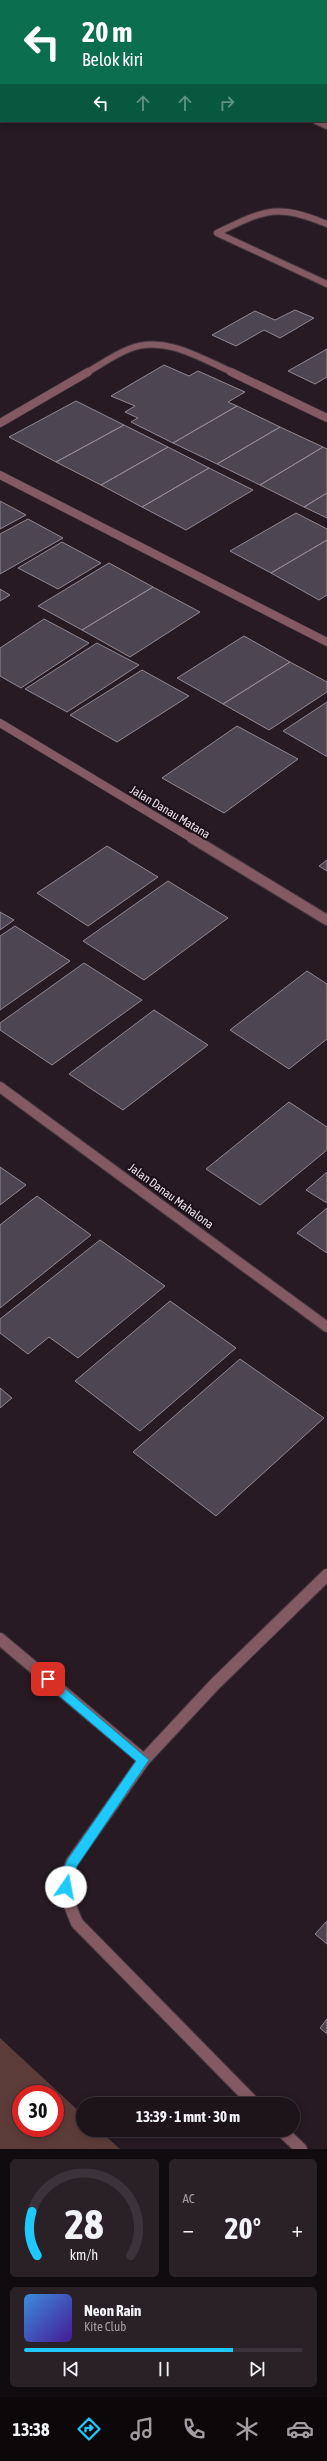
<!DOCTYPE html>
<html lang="id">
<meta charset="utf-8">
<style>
:root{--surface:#1d141a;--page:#2a2127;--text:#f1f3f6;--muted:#a09ea2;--line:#3b3339;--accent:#1fc9fd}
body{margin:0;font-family:"Asap Condensed",sans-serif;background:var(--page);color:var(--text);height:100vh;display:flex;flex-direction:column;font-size:15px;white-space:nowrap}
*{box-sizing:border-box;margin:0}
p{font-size:13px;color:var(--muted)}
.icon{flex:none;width:22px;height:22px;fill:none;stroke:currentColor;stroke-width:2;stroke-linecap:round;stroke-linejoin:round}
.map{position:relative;height:2149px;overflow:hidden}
.side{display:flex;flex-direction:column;gap:10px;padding:10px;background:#100b0e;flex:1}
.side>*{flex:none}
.top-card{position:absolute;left:0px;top:0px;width:327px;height:122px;box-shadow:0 2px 10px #0003,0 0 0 1px var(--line);background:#0b6e4f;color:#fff;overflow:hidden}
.speed{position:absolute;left:12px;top:2085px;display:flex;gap:8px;font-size:20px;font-weight:700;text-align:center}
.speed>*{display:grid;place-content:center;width:52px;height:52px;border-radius:50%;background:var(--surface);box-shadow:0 2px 10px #0003,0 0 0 1px var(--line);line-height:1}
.speed .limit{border:6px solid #d22;background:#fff;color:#111}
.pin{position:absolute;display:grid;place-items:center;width:34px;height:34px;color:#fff;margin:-17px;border-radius:8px;box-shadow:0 2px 6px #0006}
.me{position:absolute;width:44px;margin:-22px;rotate:12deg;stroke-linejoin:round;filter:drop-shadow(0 0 3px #0008)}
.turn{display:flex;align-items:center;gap:14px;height:84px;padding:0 16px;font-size:18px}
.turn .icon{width:52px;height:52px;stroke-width:2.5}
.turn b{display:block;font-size:28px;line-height:34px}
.lanes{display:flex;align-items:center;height:38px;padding:0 16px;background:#0003;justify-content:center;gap:20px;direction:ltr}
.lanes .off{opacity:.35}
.big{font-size:30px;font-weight:700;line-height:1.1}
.side .widget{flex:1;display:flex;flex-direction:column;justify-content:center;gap:6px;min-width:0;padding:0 14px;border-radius:6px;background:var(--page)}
.side .dial{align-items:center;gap:0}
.dial svg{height:104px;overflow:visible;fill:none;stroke:var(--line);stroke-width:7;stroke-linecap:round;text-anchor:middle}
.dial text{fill:var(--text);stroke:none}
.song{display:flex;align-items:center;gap:12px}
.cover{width:48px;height:48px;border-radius:6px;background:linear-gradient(135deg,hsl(210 70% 55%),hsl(260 70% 35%))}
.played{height:4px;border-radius:2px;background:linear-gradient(90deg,var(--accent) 75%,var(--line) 75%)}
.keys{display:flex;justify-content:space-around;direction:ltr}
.heat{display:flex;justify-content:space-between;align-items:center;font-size:22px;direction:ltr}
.side .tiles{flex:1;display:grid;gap:10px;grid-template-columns:1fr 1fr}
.widget:last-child{grid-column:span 2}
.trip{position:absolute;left:76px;top:2097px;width:224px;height:40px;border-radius:20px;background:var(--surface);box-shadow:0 2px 10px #0003,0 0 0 1px var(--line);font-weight:700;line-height:40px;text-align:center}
.tab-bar{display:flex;height:64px;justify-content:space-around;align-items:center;background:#0c080a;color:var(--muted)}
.tab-bar .icon{width:28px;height:28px}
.tab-bar .selected{color:var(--accent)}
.tab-bar b{font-size:18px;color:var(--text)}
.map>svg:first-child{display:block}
.built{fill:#362430}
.green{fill:#5c3c38;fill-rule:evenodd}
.building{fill:#4e4552;stroke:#928796}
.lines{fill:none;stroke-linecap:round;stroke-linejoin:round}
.service-casing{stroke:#43363e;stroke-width:8}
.minor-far3-casing{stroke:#43363e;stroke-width:8}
.minor-far2-casing{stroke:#43363e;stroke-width:9}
.minor-far1-casing{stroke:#43363e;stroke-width:12}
.minor-casing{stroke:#43363e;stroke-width:14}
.tertiary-casing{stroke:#43363e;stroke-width:8}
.service{stroke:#835a63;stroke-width:6}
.minor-far3{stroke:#835a63;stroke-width:6}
.minor-far2{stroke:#835a63;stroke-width:8}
.minor-far1{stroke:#835a63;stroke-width:10}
.minor{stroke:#835a63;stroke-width:12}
.tertiary{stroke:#835a63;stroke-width:6}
.route{fill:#1fc9fd;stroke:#1483a4}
.labels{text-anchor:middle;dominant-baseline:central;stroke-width:4;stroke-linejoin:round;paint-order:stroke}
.street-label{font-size:12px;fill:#ece2e8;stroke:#1d1119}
</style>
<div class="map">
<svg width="327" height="2149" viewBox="0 0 327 2149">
<rect width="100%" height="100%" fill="#271a22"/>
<path class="built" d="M138 0H327V80L326 1Z"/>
<path class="green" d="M0 2038 83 2115V2130H99L120 2149H0ZM21 2094H55V2128H21Z"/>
<path class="building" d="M243 0H281L241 1Z
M281 0H327V58L326 1H278Z
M295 310 314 318 280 338 264 330 236 346 212 335 255 311 275 320Z
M327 349V377L315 384 288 371Z
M164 365 189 376 198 371 245 392 228 402 237 406 173 443 131 422 138 418 125 412 135 406 111 396Z
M76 401 124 425 56 462 9 437Z
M237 406 280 427 217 464 173 443Z
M124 425 168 447 101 485 56 462Z
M280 427 323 447 260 485 217 464Z
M168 447 209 468 142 507 101 485Z
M323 447 327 449V493L304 507 260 485Z
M209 468 253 490 186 530 142 507Z
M327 493V518L304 507Z
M0 501 26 515 0 529Z
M296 513 327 529V540L271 573 230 551Z
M28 519 63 538 0 574V534Z
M327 540V595L319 600 271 573Z
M62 542 101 563 58 589 18 568Z
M109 563 153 587 82 630 38 606Z
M153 587 200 612 130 657 82 630Z
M0 589 10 595 0 601Z
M44 619 89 643 21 688 0 676V648Z
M244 636 290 662 223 704 177 678Z
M97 643 139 665 67 712 25 689Z
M290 662 327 682V692L269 730 223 704Z
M142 670 189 696 117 742 70 715Z
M327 702V756H326L283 731Z
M237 726 298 759 224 813 162 778Z
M107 846 158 877 88 926 37 893Z
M327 860V871L319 866Z
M168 881 228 918 144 980 83 941Z
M0 912 14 920 0 930Z
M15 926 70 961 0 1010V936Z
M84 963 142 1000 52 1065 0 1030V1023Z
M307 971 327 984V1039L289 1069 230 1030Z
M154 1010 208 1045 123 1110 69 1074Z
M289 1102 327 1127V1150L260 1205 206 1169Z
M0 1167 26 1185 0 1205Z
M327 1172V1203L306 1190Z
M37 1196 91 1235 0 1308V1225Z
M327 1208V1253L297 1233Z
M100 1240 165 1286 78 1358 49 1337 28 1354 0 1333V1319Z
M170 1301 236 1348 140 1431 75 1381Z
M240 1359 324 1418 216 1516 133 1452Z
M0 1388 12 1398 0 1408Z
M327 1921V1944L315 1934Z
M327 2019V2034L320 2028Z"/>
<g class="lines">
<defs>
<path id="service" d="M327 224C276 203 265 210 217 233L327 284"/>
<path id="minor-far3" d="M86 373C100 365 114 355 129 349 164 334 202 359 234 373"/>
<path id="minor-far2" d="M231 372 327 418
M0 423 88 372
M0 475 327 642
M0 723 193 839"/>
<path id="minor-far1" d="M192 838 327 920
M0 1087 327 1327"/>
<path id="minor" d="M0 1639 144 1760
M255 2104 77 1923C67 1899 61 1887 72 1862L144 1760 215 1684 327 1575
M281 2130 301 2149"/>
<path id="tertiary" d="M28 0 30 1
M98 0 101 1
M316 121 327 126"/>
</defs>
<use href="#service" class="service-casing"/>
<use href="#minor-far3" class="minor-far3-casing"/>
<use href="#minor-far2" class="minor-far2-casing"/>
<use href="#minor-far1" class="minor-far1-casing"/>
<use href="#minor" class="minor-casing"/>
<use href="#tertiary" class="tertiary-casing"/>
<use href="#service" class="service"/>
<use href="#minor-far3" class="minor-far3"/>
<use href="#minor-far2" class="minor-far2"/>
<use href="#minor-far1" class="minor-far1"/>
<use href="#minor" class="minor"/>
<use href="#tertiary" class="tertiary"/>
</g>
<path class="route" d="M48 1674 149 1760 77 1866 72 1877V1887L66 1892 60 1887V1876L68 1859 136 1761 44 1683 42 1679Z"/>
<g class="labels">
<g class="street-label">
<text transform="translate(170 812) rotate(31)">Jalan Danau Matana</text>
<text transform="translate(171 1196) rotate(36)">Jalan Danau Mahalona</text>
</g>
</g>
</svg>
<div class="speed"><div class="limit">30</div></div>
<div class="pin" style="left:48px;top:1679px;background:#d93025"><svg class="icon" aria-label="arrive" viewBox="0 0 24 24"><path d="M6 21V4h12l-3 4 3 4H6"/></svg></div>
<svg class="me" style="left:66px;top:1887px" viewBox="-20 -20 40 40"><circle r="19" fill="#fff"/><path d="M0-13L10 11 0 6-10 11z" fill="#1fc9fd"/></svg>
<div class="trip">13:39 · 1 mnt · 30 m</div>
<div class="top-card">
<div class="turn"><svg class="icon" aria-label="left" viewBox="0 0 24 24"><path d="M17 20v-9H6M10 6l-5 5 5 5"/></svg><div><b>20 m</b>Belok kiri</div></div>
<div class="lanes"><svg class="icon" aria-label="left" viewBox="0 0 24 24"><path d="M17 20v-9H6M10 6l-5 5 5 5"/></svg><svg class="icon off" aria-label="ahead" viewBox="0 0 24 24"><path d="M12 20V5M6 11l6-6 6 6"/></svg><svg class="icon off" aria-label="ahead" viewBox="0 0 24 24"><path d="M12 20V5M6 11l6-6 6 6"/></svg><svg class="icon off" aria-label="right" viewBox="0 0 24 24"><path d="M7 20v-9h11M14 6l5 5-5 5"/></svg></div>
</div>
</div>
<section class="side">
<div class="tiles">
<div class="widget dial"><svg viewBox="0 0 100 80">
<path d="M14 69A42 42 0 1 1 86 69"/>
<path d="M14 69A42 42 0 0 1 10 35" stroke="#1fc9fd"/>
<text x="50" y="56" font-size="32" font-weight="700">28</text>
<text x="50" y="72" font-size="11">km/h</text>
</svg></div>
<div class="widget"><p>AC</p>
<div class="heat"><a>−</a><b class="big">20°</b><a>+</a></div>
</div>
<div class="widget">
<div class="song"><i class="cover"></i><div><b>Neon Rain</b><p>Kite Club</p></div></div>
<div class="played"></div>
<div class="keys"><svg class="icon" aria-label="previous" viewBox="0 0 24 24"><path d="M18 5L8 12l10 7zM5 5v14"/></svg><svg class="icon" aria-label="pause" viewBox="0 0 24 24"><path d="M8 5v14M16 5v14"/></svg><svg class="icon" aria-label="next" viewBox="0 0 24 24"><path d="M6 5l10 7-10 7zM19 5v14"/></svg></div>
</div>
</div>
</section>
<nav class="tab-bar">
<b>13:38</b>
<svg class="icon selected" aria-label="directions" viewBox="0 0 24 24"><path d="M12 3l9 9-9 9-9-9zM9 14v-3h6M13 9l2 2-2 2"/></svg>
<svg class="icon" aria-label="music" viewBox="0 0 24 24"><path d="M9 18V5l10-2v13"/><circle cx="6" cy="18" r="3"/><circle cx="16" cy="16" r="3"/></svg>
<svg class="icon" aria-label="phone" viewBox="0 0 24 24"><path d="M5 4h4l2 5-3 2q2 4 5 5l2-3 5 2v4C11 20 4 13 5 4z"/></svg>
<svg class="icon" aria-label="climate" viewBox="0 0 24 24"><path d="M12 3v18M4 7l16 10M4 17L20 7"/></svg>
<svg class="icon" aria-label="car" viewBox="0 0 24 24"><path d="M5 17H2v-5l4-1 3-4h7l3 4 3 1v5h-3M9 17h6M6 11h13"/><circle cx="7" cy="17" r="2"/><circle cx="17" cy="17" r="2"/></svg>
</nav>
